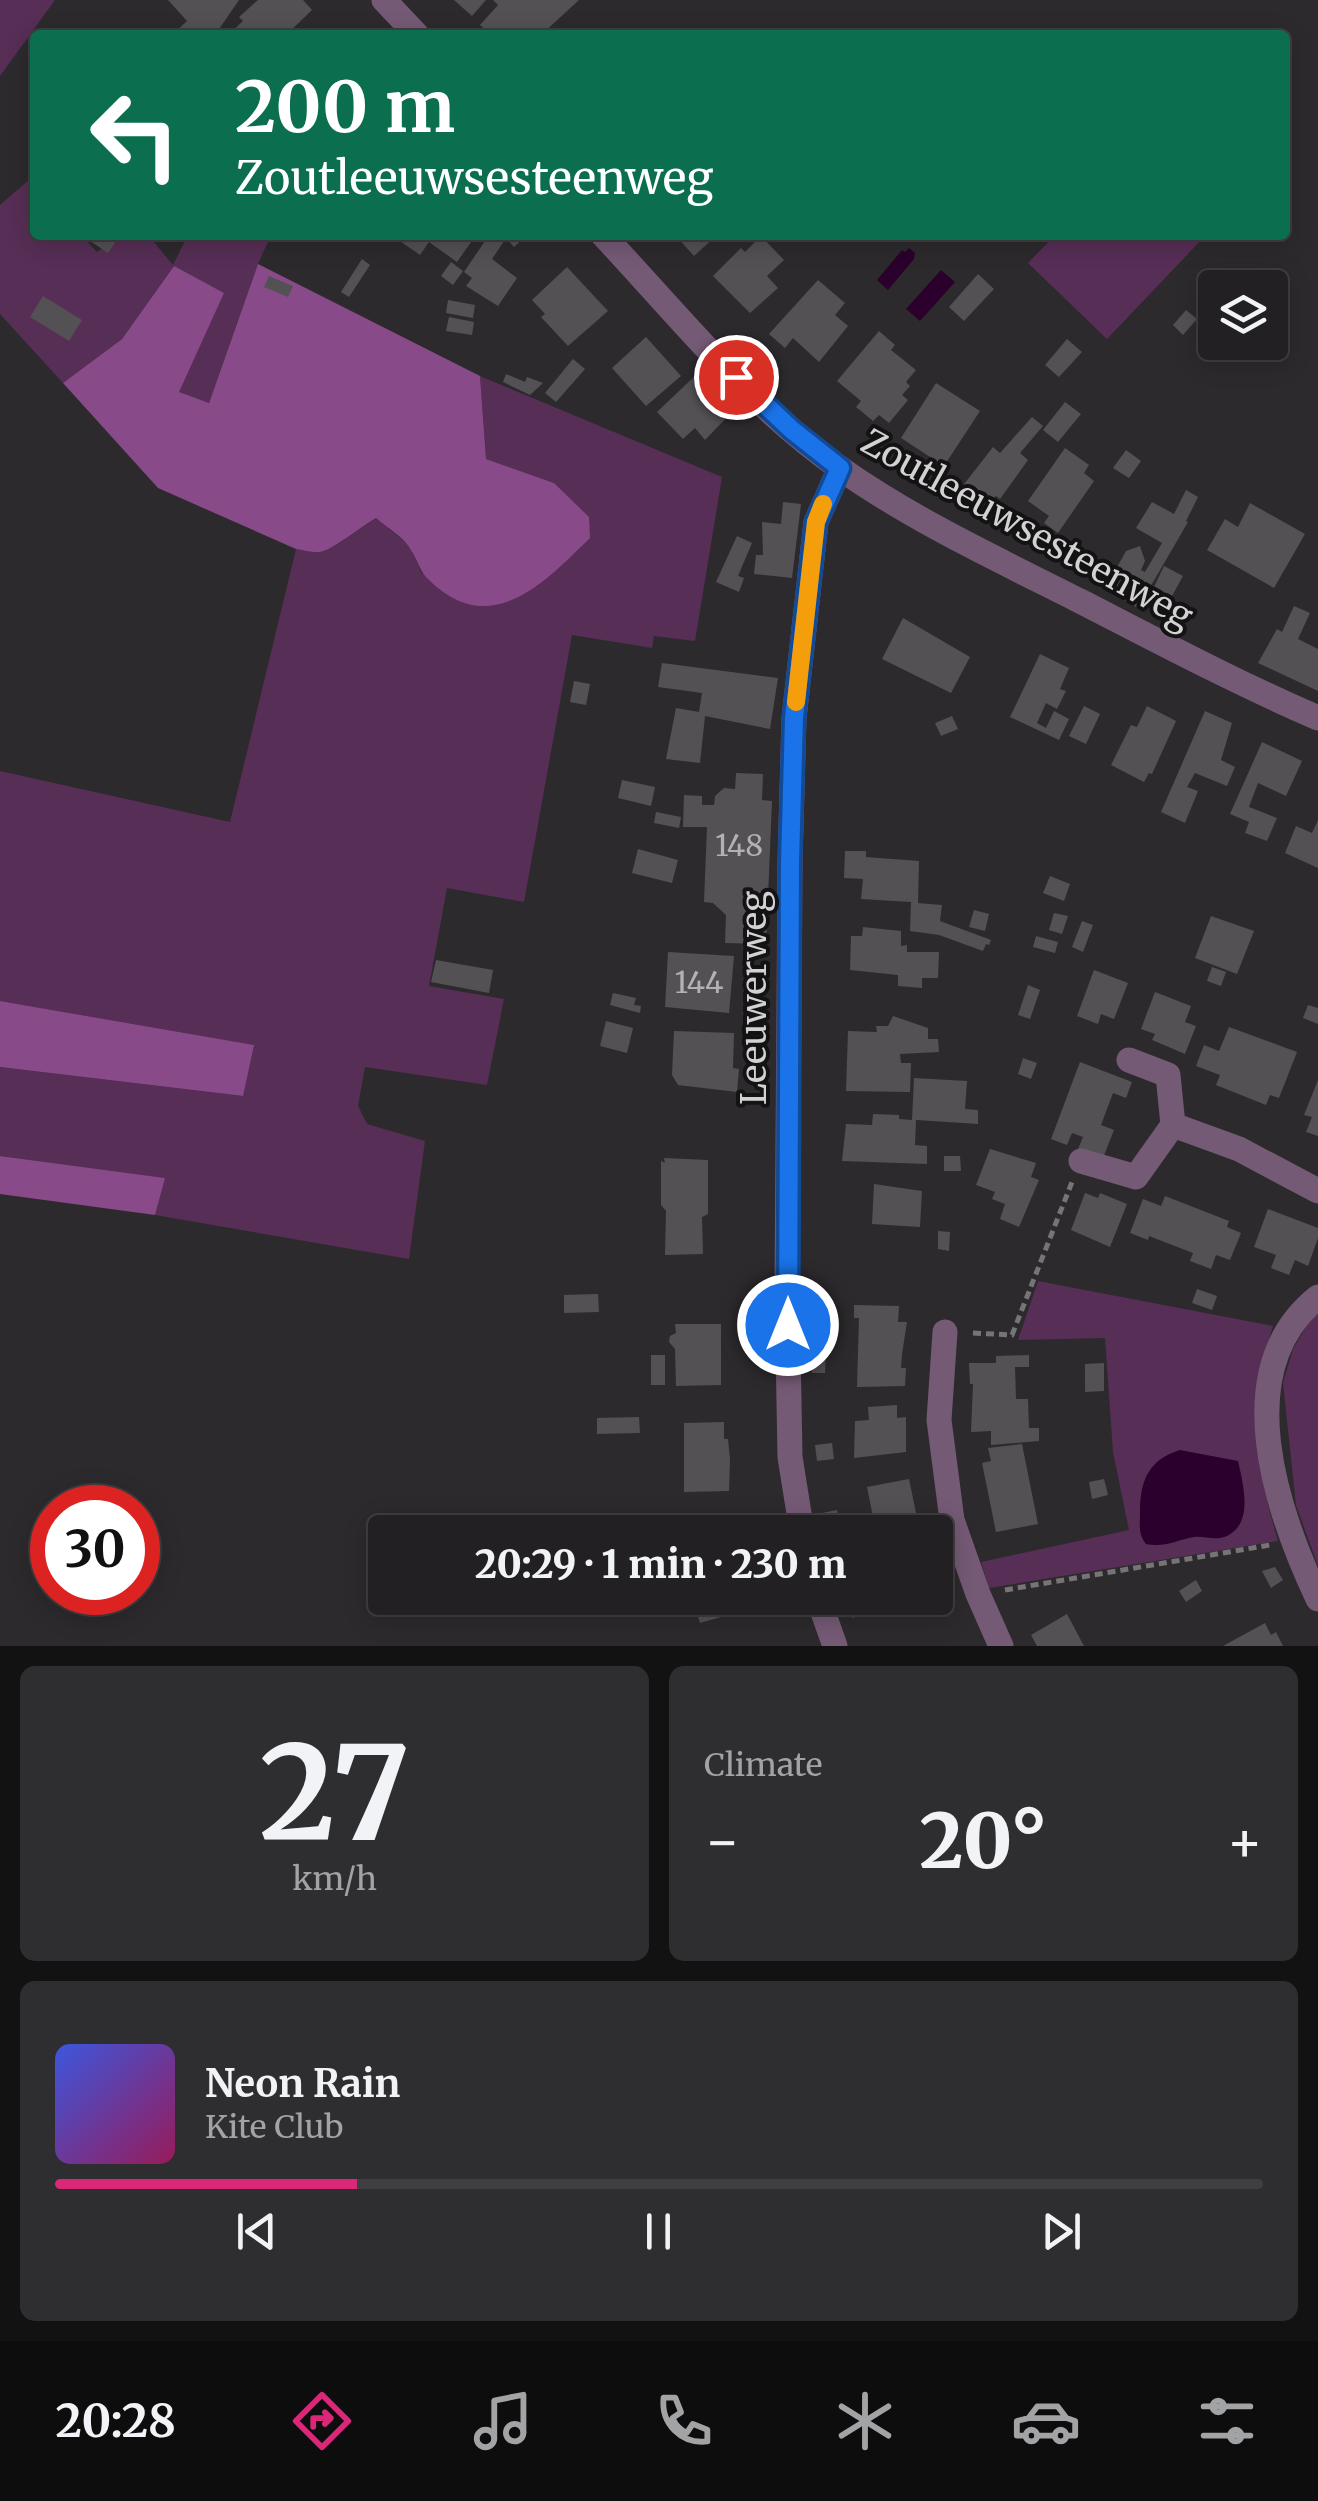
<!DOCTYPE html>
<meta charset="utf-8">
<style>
:root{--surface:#222022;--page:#2e2d2f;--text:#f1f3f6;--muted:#a2a3a5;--line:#3f3e40;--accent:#db2777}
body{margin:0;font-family:Merriweather,serif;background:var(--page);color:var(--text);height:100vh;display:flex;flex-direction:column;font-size:38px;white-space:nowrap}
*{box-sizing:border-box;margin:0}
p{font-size:32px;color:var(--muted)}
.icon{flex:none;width:55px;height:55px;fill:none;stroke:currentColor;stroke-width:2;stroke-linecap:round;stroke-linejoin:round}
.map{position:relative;height:1646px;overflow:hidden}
.side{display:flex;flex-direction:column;gap:20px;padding:20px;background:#131213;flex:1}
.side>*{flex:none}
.top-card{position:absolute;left:30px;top:30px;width:1260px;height:210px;border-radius:10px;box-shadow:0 5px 25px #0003,0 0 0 2px var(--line);background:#0b6e4f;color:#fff;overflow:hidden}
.controls{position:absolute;left:1198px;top:270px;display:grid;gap:20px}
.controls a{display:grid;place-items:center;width:90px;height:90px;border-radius:10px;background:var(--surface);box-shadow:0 5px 25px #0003,0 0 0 2px var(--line);font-size:50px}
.speed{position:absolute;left:30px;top:1485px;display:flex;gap:20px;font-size:50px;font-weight:700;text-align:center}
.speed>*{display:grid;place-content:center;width:130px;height:130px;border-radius:50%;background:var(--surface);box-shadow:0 5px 25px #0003,0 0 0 2px var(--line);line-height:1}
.speed .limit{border:15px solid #d22;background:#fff;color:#111}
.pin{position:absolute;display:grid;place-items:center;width:85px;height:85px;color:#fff;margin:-42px;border:5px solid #fff;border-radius:50%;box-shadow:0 2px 10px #0007}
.me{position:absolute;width:110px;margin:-55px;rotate:0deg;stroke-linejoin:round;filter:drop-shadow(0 0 8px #0008)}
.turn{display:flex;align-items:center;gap:35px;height:210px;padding:0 40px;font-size:45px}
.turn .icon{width:130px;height:130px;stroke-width:2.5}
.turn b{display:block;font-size:70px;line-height:85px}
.big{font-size:75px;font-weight:800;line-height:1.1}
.side .tile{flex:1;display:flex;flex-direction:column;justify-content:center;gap:15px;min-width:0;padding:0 35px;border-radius:15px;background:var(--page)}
.side .dial{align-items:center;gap:0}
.dial b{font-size:130px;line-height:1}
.song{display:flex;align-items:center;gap:30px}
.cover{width:120px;height:120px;border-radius:15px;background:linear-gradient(135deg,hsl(230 70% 55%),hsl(330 70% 35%))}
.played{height:10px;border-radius:5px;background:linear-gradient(90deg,var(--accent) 25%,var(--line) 25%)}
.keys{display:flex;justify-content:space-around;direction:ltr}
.heat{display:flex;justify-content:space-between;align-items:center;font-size:55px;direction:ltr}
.side .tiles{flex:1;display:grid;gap:20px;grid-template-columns:1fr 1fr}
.tile:last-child{grid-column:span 2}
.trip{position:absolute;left:368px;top:1515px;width:585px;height:100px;border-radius:10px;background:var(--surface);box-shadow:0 5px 25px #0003,0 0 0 2px var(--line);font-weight:800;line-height:100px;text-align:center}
.dock{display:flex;height:160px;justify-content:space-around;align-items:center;background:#0e0d0e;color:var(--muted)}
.dock .icon{width:70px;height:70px}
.dock .on{color:var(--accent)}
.dock b{font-size:45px;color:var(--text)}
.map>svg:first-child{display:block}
.green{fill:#572e56}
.forest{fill:#894a89}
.water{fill:#2b002c}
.building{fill:#545154}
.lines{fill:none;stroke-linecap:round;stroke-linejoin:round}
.path{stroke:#777477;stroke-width:5;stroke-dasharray:8 5;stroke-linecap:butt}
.minor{stroke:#755a75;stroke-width:25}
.tertiary{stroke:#755a75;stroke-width:25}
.route-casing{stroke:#114b97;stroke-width:25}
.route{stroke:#1a73e8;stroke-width:18}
.slow{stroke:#f59e0b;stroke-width:18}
.labels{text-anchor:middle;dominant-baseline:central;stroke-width:8;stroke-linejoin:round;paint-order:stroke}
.number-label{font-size:30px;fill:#b3b1b3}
.street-label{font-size:35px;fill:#d3d1d3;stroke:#141314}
</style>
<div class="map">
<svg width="1318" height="1646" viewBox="0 0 1318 1646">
<rect width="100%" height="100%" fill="#2d2a2d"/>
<path class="green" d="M0 0H55L0 76Z
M29 180 35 186V235H81L97 252 121 235H148L173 265 188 235H271L258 264 209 403 178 393 174 266 122 339 63 383 0 314V205Z
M1055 235H1206L1107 339 1028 263Z
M480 376 722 477 695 641 654 636 652 648 572 635 524 902 447 888 429 986 504 999 487 1085 365 1067 358 1106 367 1124 425 1141 409 1259 155 1215 164 1178 0 1156V1067L242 1096 253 1045 0 1001V771L230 822 296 549C303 550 313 553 320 552 333 550 362 526 376 518L410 546 422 574 554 483 486 459Z
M1038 1281 1273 1326C1248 1404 1255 1463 1278 1541L989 1588 981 1562 1129 1530 1113 1452 1105 1338 1018 1340Z
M1318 1313V1566L1296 1505 1283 1383 1293 1349 1310 1320Z"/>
<path class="forest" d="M258 264 480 376 486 459 554 483 589 517 590 538C543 584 489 642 426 577 419 569 417 559 411 550 404 537 387 528 376 518 362 526 331 551 320 552 313 553 303 550 296 549L158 488 63 383 122 339 174 266 224 293 179 392 209 403Z
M0 1001 254 1045 243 1096 0 1067Z
M0 1156 165 1178 155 1215 0 1194Z"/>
<path class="water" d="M909 248 915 253 914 259 888 290 877 280 902 250 905 252Z
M941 270 955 282 920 321 906 309Z
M1180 1450 1238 1461C1243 1484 1254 1523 1227 1536 1216 1541 1205 1536 1194 1537 1177 1540 1164 1548 1146 1544 1138 1534 1140 1526 1140 1513 1140 1481 1148 1460 1180 1450Z"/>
<path class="building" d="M168 0H239L215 35H172L187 21Z
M258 0H303L312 10 286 35H228L243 21 239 17Z
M454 0H486L472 16Z
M493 0H579L541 35H491L480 25 498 5Z
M81 235H120L108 253Z
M400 235H476L457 262 429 242 420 255 397 239Z
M489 235H527L514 247 506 238 492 259 517 278 498 306 466 286 472 278 464 272Z
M675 235H717L694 256Z
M761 236 784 260 767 276 778 288 750 313 713 276 741 248 745 252Z
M362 259 370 265 349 297 341 292Z
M451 262 463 271 453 285 441 276Z
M567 267 608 311 568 346 541 317 545 314 532 300Z
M978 274 994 289 964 321 949 307Z
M269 276 293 286 288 297 264 287Z
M818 280 845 303 835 315 848 326 819 362 793 338 785 348 769 334Z
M43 296 82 320 69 341 30 317Z
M448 300 475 305 473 318 446 313Z
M1186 310 1197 319 1183 335 1173 325Z
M449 317 474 322 472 335 446 331Z
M879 331 895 345 891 350 916 370 906 382 910 386 902 395 908 400 889 423 879 415 873 421 856 407 861 401 837 381Z
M646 337 681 376 646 406 612 368Z
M1067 339 1082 352 1059 377 1045 365Z
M573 359 585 369 556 402 545 393Z
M698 373 733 411 705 440 695 428 683 439 657 412Z
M506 374 525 382 527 377 543 383 530 395 503 382Z
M936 383 980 411 944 466 901 438Z
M1065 402 1081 414 1058 442 1043 430Z
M1032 417 1043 426 1020 453 1028 460 1000 499 996 496 986 508 961 488 993 447 1000 453Z
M1065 448 1089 465 1084 473 1094 481 1058 533 1044 523 1049 516 1028 501Z
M1126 450 1141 461 1129 478 1113 468Z
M1186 490 1198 497 1186 521 1188 522 1138 608 1105 589 1126 551 1140 546 1145 561 1141 570 1145 572 1162 543 1136 528 1152 502 1174 514Z
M783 502 801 504 792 578 754 574 756 555H763L762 522 781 524Z
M1250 503 1305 534 1274 588 1207 550 1225 519 1238 527Z
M737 536 752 543 738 576 744 578 739 592 716 582Z
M1164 566 1183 576 1172 596 1154 587Z
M1294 606 1310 613 1298 639 1318 649V691L1258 663 1277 629 1282 632Z
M903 618 970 657 951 693 882 659Z
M1040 654 1069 668 1060 689 1066 691 1057 709 1046 703 1037 723 1046 728 1054 711 1069 719 1059 740 1010 717Z
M662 663 778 678 770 729 705 716 700 763 666 759 676 708 699 712 702 693 658 687Z
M574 681 590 684 586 705 570 702Z
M1084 706 1100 714 1086 744 1069 736Z
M1147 706 1176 721 1152 774 1149 773 1144 782 1111 765 1131 725 1137 727Z
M1205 711 1232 723 1221 760 1235 767 1227 786 1195 773 1187 787 1198 791 1185 823 1161 812Z
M952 716 958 729 941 736 935 723Z
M1262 742 1302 761 1286 796 1258 783 1249 807 1277 818 1267 841 1245 833 1249 822 1230 814Z
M736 773 763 774 762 800 772 801 766 944 725 943 726 915 713 903 704 902 707 827H683L684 795 702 796V805H714L715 796 724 788 735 789Z
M622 780 655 787 651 806 618 798Z
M656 812 681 817 679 828 654 823Z
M1318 820V868L1285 853 1296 826 1312 833Z
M638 849 678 860 672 883 632 873Z
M845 851H866V857L919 861 918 903 942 905 940 921 991 940 989 945 986 944 983 951 939 935 910 931 911 902 861 899 863 879 844 878Z
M1050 876 1070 884 1064 901 1043 893Z
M974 910 989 914 985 931 969 927Z
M1054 913 1068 916 1062 934 1049 930Z
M1211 916 1254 931 1237 974 1195 958Z
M1082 921 1093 925 1083 952 1072 947Z
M863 927 901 931V946L907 945V952H939L938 978H922V988L898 986V975L850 970 851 936H862Z
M1036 936 1058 942 1055 953 1033 947Z
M668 952 734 956 729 1013 665 1007Z
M436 960 493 970 489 993 431 982Z
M1212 967 1226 972 1221 986 1207 981Z
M1094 970 1128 983 1114 1019 1101 1014 1098 1024 1077 1016Z
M1028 985 1040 990 1030 1019 1018 1015Z
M1155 992 1191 1006 1185 1022 1196 1026 1185 1054 1152 1040 1155 1034 1141 1029Z
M613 993 636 998 634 1005 641 1006 640 1013 610 1005Z
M1308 1005 1318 1008V1024L1303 1018Z
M893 1016 928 1028V1039H938L939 1052 900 1054 901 1063H911L910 1092 846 1091 848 1031 877 1032 876 1026H888Z
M606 1021 633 1028 627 1053 600 1046Z
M1229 1027 1297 1052 1279 1098 1270 1095 1266 1105 1216 1085 1220 1075 1196 1066 1204 1045 1219 1051Z
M674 1031 734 1033 733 1068 739 1069 737 1092 678 1085 672 1075Z
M1023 1058 1037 1063 1031 1079 1018 1074Z
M1080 1062 1132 1082 1126 1098 1113 1093 1101 1125 1114 1130 1103 1158 1078 1149 1083 1137 1072 1133 1067 1145 1051 1139Z
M914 1078 967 1081 965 1109 978 1110V1124L916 1120 915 1145 927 1146V1164L842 1161 846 1124 872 1125 873 1114 899 1115V1119L912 1120Z
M1318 1080V1136L1306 1132 1312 1117 1304 1115Z
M990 1149 1036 1163 1031 1177 1039 1180 1019 1227 1000 1219 1005 1204 992 1199 995 1192 976 1185Z
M944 1156H960L961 1171H944Z
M664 1158 708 1160V1214L702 1217 703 1254 665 1255 666 1211 661 1205V1161L665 1163Z
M874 1184 922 1191 920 1227 872 1224Z
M1085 1193 1098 1198 1100 1193 1127 1204 1110 1247 1071 1230Z
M1165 1196 1229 1221 1227 1227 1241 1233 1230 1260 1216 1255 1211 1269 1190 1261 1193 1253 1149 1236 1148 1240 1130 1233 1143 1199 1161 1206Z
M1268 1209 1318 1228V1238L1308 1266 1295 1260 1289 1275 1271 1268 1276 1255 1254 1247Z
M938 1231 950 1232 949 1251 938 1249Z
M1197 1289 1217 1296 1212 1310 1192 1303Z
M598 1294 599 1312 564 1313V1295Z
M854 1305 899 1306 898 1322H907L902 1354 901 1368H906L905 1386 857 1387 859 1318H854Z
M675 1324H721V1385L676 1386 675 1349 669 1342 670 1336 676 1333Z
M812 1352H826L825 1373H812Z
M651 1355H665V1385H651Z
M1029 1355V1367H1015L1016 1399H1028L1029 1428H1039V1441L991 1445V1431L971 1432 973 1384H970L969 1363H996V1356Z
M1104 1363V1391L1085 1392V1364Z
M897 1405V1418L906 1417V1452L854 1458 855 1421 869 1420 868 1407Z
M639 1417 640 1433 597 1434V1418Z
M724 1422V1439H728L730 1460 729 1491 684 1492V1423Z
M832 1443 834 1459 817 1461 815 1445Z
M1022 1444 1038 1524 996 1532 982 1463 991 1461 988 1448Z
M909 1479 920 1532H876L867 1487Z
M1104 1479 1108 1495 1092 1499 1089 1482Z
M837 1510 839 1523 825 1526 822 1513Z
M1275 1567 1283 1580 1271 1588 1262 1571Z
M1196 1580 1202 1591 1186 1602 1179 1591Z
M692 1598H735L739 1612 700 1623Z
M1067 1614 1084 1646H1037L1031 1635Z
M1265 1623 1271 1635 1276 1632 1283 1646H1223Z"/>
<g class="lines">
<path class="path" d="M973 1333 1012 1335 1072 1182
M1005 1590 1270 1545
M852 1615 954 1598"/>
<path class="minor" d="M1173 1125 1239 1149 1318 1191
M1081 1161 1136 1177 1173 1125 1168 1075 1129 1060
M1318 1297C1227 1369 1277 1512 1318 1599
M945 1332 939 1420 952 1520 978 1594 1001 1646
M802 1532 790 1457 787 1292 790 862 794 718 816 522 840 468
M818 1598 835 1646"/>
<path class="tertiary" d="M384 0 417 35
M603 235C678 315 750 406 841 469 915 521 999 560 1080 601 1158 641 1237 683 1318 718"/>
</g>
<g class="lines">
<defs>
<path id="route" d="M736 377 792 430 840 468 816 522 794 718 790 862 788 1325"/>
</defs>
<use href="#route" class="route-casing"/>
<use href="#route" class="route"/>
<path class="slow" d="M796 702 816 522 823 504"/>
</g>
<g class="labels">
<g class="number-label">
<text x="739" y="845">148</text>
<text x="699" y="982">144</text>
</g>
<g class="street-label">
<text transform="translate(1027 529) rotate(29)">Zoutleeuwsesteenweg</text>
<text transform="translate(754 998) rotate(-90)">Leeuwerweg</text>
</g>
</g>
</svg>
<div class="controls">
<a><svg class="icon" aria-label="layers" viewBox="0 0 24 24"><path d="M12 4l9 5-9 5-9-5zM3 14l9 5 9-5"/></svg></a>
</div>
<div class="speed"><div class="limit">30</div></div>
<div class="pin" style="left:736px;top:377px;background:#d93025"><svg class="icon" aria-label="arrive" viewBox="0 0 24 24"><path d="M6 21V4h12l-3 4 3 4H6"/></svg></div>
<svg class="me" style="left:788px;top:1325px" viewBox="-20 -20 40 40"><circle r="17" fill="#1a73e8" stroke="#fff" stroke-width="3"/><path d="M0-11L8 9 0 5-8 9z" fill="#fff"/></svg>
<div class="trip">20:29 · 1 min · 230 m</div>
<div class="top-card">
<div class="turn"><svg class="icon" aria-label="left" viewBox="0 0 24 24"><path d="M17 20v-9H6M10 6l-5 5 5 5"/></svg><div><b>200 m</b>Zoutleeuwsesteenweg</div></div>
</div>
</div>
<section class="side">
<div class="tiles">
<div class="tile dial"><b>27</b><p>km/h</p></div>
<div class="tile"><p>Climate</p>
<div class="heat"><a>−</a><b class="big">20°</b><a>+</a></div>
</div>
<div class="tile">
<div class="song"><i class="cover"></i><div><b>Neon Rain</b><p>Kite Club</p></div></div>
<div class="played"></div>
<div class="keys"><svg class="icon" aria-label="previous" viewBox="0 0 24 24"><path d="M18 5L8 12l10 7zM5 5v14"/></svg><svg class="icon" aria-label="pause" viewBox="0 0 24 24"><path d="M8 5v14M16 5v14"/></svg><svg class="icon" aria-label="next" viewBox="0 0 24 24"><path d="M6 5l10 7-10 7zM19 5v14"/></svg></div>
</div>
</div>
</section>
<nav class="dock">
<b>20:28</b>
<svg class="icon on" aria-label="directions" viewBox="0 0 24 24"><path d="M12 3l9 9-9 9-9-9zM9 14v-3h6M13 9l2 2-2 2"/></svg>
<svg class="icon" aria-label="music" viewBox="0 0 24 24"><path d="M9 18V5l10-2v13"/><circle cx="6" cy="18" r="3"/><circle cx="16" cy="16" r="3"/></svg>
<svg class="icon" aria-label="phone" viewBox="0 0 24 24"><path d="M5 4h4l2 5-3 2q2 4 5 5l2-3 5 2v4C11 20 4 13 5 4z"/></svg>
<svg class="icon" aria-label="climate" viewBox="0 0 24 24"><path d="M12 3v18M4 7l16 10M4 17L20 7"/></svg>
<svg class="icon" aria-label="car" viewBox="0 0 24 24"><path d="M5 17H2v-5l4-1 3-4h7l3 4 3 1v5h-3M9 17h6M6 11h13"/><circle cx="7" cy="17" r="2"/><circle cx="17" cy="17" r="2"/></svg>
<svg class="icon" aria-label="filters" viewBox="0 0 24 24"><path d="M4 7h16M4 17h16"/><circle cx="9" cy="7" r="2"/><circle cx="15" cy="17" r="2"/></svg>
</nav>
